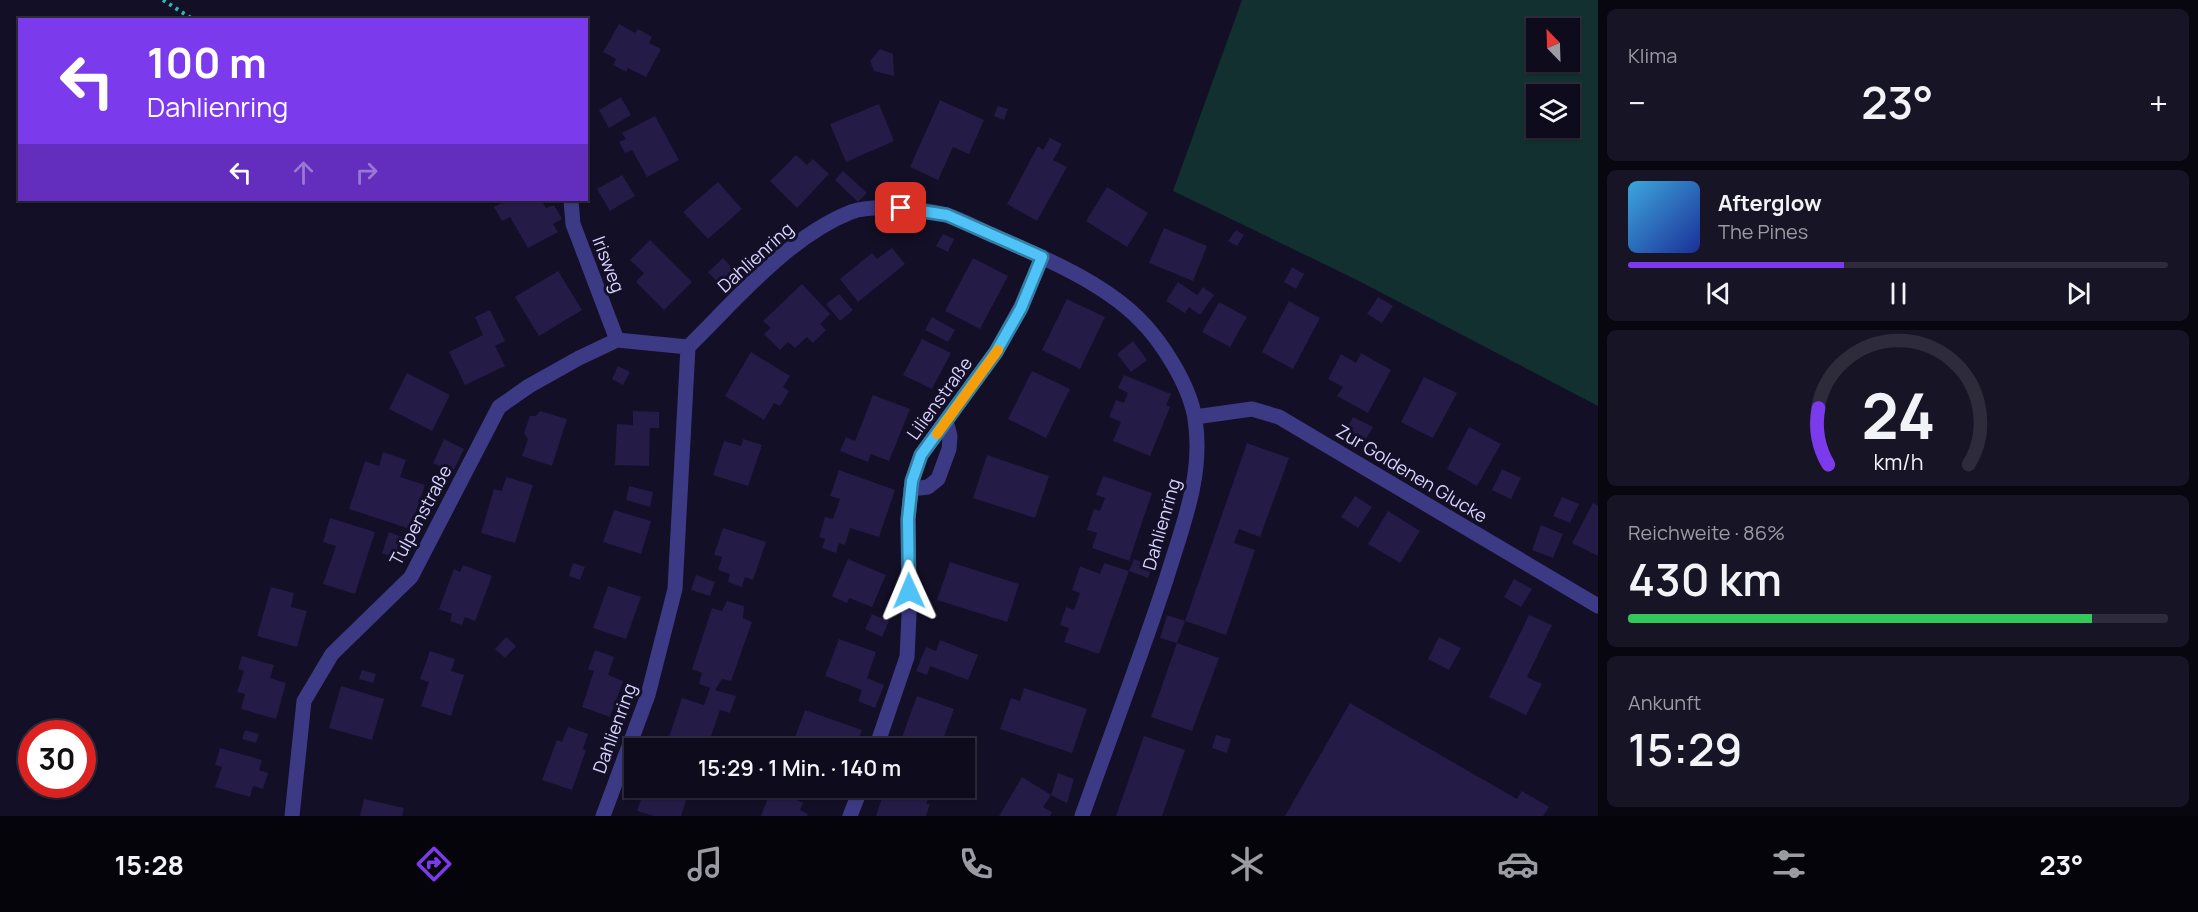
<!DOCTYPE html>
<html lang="de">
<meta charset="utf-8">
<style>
:root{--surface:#0e0b1c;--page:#171425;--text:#f1f3f6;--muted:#9b9ba3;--line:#2e2b3b;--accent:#7c3aed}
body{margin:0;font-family:Manrope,sans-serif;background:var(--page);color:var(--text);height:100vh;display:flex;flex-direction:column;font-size:22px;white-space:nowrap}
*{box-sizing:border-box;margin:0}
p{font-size:20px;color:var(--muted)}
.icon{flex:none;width:33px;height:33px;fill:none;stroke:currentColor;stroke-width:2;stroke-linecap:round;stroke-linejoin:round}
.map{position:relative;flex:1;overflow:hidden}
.panel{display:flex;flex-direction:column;gap:9px;padding:9px;background:#08060f;width:600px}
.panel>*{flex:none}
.guide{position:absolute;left:18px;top:18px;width:570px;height:183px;border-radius:0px;box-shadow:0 2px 4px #0004,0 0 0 2px var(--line);background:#7c3aed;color:#fff;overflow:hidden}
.needle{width:39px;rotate:337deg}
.tools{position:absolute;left:1526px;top:18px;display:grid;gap:12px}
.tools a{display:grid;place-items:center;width:54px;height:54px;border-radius:0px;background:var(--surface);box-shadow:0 2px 4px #0004,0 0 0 2px var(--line);font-size:30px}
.speed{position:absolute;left:18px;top:720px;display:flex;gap:12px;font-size:30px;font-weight:700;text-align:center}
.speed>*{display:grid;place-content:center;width:78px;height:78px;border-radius:50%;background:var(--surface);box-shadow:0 2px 4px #0004,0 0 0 2px var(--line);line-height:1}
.speed .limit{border:9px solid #d22;background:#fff;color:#111}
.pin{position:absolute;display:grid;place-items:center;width:51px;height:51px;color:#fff;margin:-26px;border-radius:12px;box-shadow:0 3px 9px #0006}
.me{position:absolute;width:66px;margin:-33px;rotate:359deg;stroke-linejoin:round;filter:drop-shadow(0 0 4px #0008)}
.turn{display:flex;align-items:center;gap:21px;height:126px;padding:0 30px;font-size:27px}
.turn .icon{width:78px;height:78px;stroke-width:2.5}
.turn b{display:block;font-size:42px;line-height:51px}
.lanes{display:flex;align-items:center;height:57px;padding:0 30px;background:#0003;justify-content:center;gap:30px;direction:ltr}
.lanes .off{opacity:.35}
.big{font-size:45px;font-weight:600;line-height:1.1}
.panel .card{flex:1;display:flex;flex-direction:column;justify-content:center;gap:9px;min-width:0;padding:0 21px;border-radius:9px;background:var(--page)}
.panel .dial{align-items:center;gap:0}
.dial svg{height:156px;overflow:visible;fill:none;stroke:var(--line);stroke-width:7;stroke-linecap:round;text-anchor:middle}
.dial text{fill:var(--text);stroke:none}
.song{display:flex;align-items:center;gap:18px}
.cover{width:72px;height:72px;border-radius:9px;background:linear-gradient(135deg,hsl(200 70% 55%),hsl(230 70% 35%))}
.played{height:6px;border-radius:3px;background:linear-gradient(90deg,var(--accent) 40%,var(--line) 40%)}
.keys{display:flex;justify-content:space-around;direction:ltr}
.heat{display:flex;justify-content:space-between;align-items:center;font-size:33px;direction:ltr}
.charge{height:9px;border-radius:4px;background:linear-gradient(90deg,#34c759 86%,var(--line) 0)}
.trip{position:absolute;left:624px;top:738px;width:351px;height:60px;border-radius:0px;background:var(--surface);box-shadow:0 2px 4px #0004,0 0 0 2px var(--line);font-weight:600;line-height:60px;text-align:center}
.menu{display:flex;height:96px;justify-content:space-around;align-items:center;background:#06040b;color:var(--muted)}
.menu .icon{width:42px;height:42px}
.menu .active{color:var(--accent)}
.menu b{font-size:27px;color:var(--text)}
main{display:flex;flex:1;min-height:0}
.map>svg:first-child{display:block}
.green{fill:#12302f;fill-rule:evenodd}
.building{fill:#241b47}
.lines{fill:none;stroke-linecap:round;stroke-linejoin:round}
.path{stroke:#2fb8b0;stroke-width:4;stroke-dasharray:3 4.5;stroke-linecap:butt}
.lane{stroke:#3d3a85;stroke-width:15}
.street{stroke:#3d3a85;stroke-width:15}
.route-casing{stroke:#337fa1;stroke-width:15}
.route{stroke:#4fc3f7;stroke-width:10}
.slow{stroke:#f59e0b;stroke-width:10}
.labels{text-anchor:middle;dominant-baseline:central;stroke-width:6;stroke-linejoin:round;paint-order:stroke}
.street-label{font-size:18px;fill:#d9d4ff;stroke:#130f26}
</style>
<main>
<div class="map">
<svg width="1598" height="816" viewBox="0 0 1598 816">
<rect width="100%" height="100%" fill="#130f26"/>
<path class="green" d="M1242 0H1598V406L1355 279 1173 191ZM1536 28H1569V62H1536ZM1536 94H1569V128H1536Z"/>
<path class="building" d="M619 24 635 33 638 29 652 37 649 43 661 49 646 77 628 68 626 72 613 65 616 59 603 52Z
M880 49 893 54 894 76 874 71 870 61Z
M621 97 631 115 609 128 599 110Z
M940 100 984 120 969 154 953 147 938 180 910 167Z
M879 104 894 141 846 162 830 124Z
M998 106 1008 109 1004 120 994 116Z
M655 116 679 160 647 177 632 150 625 153 619 142 626 139 622 133Z
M1050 138 1062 144 1053 160 1067 167 1037 221 1007 204 1038 146 1043 150Z
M796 155 807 165 813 159 829 174 797 208 770 181Z
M843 171 867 193 858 202 835 180Z
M622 175 635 196 610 211 597 189Z
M718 182 742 209 708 239 683 212Z
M1107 187 1148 213 1127 247 1086 221Z
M507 200H526L527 203 533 200H541L546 208 554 205 562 219 553 224 558 232 528 248 510 217 502 221 494 207Z
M1164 228 1207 246 1193 281 1149 263Z
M1236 230 1244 235 1237 246 1228 241Z
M943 234 954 239 948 252 936 246Z
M650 240 692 282 664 310 636 282 644 273 630 260Z
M892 248 905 264 858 302 840 279 872 253 877 259Z
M723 258 737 273 722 287 708 272Z
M973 258 1008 276 980 329 945 311Z
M1292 267 1304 274 1296 289 1284 282Z
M558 271 582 310 539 336 515 297Z
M1178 282 1197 295 1203 287 1214 295 1200 315 1189 307 1185 313 1166 301Z
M802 284 830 314 820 324 826 330 813 343 807 337 795 348 788 342 780 350 764 334 771 328 763 321Z
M839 294 853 310 840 321 826 304Z
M1378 297 1393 306 1382 323 1367 314Z
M1067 299 1105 317 1080 369 1042 350Z
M1289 301 1320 318 1293 369 1262 352Z
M1219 302 1247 317 1230 347 1202 332Z
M490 310 505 341 495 346 505 366 465 385 449 352 483 335 475 317Z
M932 317 955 330 948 342 925 330Z
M922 339 951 353 932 389 903 375Z
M1133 341 1147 360 1131 372 1117 354Z
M751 352 790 376 783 387 789 391 780 406 774 403 764 420 725 396Z
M1361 353 1391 370 1368 413 1337 396 1343 387 1328 379 1341 354 1356 363Z
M618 366 630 372 623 385 612 379Z
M1032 371 1070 389 1046 438 1008 419Z
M407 373 450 395 432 431 389 409Z
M1124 375 1171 394 1166 405 1170 407 1150 456 1113 441 1121 422 1109 417 1116 400 1124 403 1128 393 1118 388Z
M1424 377 1457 393 1433 438 1401 422Z
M873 395 910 409 889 461 871 454 868 462 840 451 846 437 855 441Z
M540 411 567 419 552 466 522 456 528 439 524 433 530 416H536Z
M633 411 659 412V428H650L649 466 615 465 617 424 633 425Z
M1353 417 1373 427 1363 444 1344 433Z
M1469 427 1501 444 1477 486 1447 469Z
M444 439 464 449 452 473 433 463Z
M743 439 762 445 748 486 713 475 724 441 741 446Z
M1247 443 1289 458 1260 537 1239 529 1234 543 1255 550 1226 635 1185 621Z
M383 452 406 460 400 477 425 485 410 529 349 509 365 461 379 466Z
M987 455 1049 476 1035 518 973 498Z
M1502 469 1521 478 1511 499 1492 490Z
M839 470 895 490 879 537 850 528 845 545 839 543 836 553 822 548 825 539 819 537 825 517 833 519 840 499 830 496Z
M1103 476 1152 493 1129 561 1092 548 1097 533 1087 530 1094 509 1100 511 1105 498 1096 495Z
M506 477 533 485 515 543 481 533 494 489 502 491Z
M629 486 653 492 650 507 626 500Z
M1355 496 1372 507 1358 528 1341 517Z
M1562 497 1579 504 1570 523 1553 516Z
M1593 503 1598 506V556L1572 543Z
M614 510 651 521 641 554 603 542Z
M1388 511 1420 531 1400 563 1368 544Z
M330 518 375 532 355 594 323 584 336 546 323 542Z
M1541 525 1563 534 1553 558 1532 550Z
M723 528 766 542 753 580 745 577 742 587 728 582 730 574 718 570 722 557 714 555Z
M389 532 409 540 402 560 382 553Z
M848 559 886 575 872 607 849 598 847 603 832 596Z
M1134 559 1153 566 1148 578 1129 571Z
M950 562 1019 584 1007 622 937 600Z
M573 563 585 567 580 580 569 576Z
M1104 563 1129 571 1099 654 1064 642 1069 628 1060 625 1066 607 1074 610 1080 593 1072 590 1080 566 1100 574Z
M463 565 492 576 475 621 465 617 462 625 450 621 452 614 439 609 454 569 460 572Z
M696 575 715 582 710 596 691 590Z
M1514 579 1532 589 1521 607 1504 597Z
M608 586 641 597 626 639 593 628Z
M271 587 294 593 291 607 307 611 297 647 257 636Z
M727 601 744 606 743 618 752 622 731 681 722 679 715 690 736 696 730 713 720 710 707 748H699L668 740 682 698 704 705 710 688 699 684 702 673 692 669 712 608 722 611Z
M872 614 889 621 882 637 865 629Z
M1167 615 1185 621 1177 643 1160 638Z
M1529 615 1552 625 1527 677 1542 684 1526 715 1489 697Z
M506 637 516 646 505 658 495 649Z
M1439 637 1461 648 1449 670 1428 659Z
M839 639 876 652 867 678 884 685 875 708 858 701 862 690 825 676Z
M940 640 978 655 968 680 930 666 927 675 916 671 926 647 936 651Z
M1177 643 1219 658 1192 731 1151 717Z
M595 650 614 657 608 675 623 681 610 717 582 707 594 671 588 669Z
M430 651 455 659 451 671 464 675 451 716 421 706 429 682 420 679Z
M242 656 274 665 270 678 286 683 276 719 241 709 245 694 237 692 244 671 238 669Z
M362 670 376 674 373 683 359 679Z
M341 686 384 699 372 740 329 728Z
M1024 688 1087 709 1072 753 1000 729 1011 698 1020 701Z
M917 696 954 709 940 748H898Z
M1350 703 1517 799 1522 791 1549 807 1543 816H1285Z
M805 710 862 730 855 748H791Z
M568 727 588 734 583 749 586 750 572 790 542 780 557 740 562 742Z
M245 730 259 734 256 743 242 739Z
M1216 735 1231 739 1227 753 1212 748Z
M1144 736 1185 750 1162 816H1116Z
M220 748 262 760 259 770 268 773 263 789 253 786 250 797 215 787 222 767 215 765Z
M1058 773 1074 779 1067 803 1051 795Z
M1022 777 1051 795 1043 807 1052 812 1050 816H999Z
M645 788H690L681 816H654L637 811Z
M772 788H795L791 797 803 803 800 810 808 814 807 816H761Z
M910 788H919L931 792 926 804H930L926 816H876L885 789 906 796Z
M364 799 404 808 402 816H360Z"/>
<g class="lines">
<path class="path" d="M163 0 194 20"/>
<path class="lane" d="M911 489 928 487 938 479 949 449 950 436 946 421"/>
<path class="street" d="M571 200 573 224 617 340
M1195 417 1252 409 1279 417 1598 606
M876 748 907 657 909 615 908 519 912 481 921 455 996 352 1021 307 1042 257
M292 816 304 701 332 654 411 577 499 407 529 386 579 358 617 340 688 347
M603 816 648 695 675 589 688 347C736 300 788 237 851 212 872 204 925 209 946 215 961 219 976 228 990 234 1038 255 1101 281 1138 318 1162 341 1190 386 1195 419 1204 475 1182 527 1166 580 1140 659 1110 737 1082 816
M850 816 861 788"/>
</g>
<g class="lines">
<defs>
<path id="route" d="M901 208 947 215 1042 257 1021 308 996 352 921 455 912 481 908 519 909 591"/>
</defs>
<use href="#route" class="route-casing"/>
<use href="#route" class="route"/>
<path class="slow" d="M937 434 998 350"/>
</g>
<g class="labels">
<g class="street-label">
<text transform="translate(755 257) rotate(-42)">Dahlienring</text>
<text transform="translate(609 264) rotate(69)">Irisweg</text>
<text transform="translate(939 398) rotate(-54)">Lilienstraße</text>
<text transform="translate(1412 473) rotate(31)">Zur Goldenen Glucke</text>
<text transform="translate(420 515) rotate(-62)">Tulpenstraße</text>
<text transform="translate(1161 524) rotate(-74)">Dahlienring</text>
<text transform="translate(614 728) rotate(-70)">Dahlienring</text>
</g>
</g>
</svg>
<div class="tools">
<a><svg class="needle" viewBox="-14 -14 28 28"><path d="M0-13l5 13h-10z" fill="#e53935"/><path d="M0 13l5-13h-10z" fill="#9b9ba3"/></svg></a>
<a><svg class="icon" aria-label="layers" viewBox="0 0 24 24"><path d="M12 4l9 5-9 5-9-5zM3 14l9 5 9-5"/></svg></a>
</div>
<div class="speed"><div class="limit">30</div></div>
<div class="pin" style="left:901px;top:208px;background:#d93025"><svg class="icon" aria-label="arrive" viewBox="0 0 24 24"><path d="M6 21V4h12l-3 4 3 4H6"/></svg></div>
<svg class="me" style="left:909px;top:591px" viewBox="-20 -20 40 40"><path d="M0-17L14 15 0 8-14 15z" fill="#4fc3f7" stroke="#fff" stroke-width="4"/></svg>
<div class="trip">15:29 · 1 Min. · 140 m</div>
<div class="guide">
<div class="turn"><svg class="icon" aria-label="left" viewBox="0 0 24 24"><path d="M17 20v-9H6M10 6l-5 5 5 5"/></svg><div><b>100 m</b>Dahlienring</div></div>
<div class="lanes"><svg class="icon" aria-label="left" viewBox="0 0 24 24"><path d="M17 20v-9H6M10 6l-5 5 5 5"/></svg><svg class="icon off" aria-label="ahead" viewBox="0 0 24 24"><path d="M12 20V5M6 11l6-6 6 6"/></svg><svg class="icon off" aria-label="right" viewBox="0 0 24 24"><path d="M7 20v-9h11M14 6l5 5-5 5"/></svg></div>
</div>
</div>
<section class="panel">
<div class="card"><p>Klima</p>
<div class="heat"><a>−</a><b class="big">23°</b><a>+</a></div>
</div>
<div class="card">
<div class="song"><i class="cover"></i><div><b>Afterglow</b><p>The Pines</p></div></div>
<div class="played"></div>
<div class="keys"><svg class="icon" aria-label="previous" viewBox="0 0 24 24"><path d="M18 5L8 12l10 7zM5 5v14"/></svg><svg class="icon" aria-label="pause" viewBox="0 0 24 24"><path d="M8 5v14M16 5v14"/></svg><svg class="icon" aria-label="next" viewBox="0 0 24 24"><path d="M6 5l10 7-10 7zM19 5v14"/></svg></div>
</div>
<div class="card dial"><svg viewBox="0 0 100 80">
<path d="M14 69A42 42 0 1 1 86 69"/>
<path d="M14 69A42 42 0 0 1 9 40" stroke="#7c3aed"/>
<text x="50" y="56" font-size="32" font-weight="700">24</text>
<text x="50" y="72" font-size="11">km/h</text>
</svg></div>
<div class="card"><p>Reichweite · 86%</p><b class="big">430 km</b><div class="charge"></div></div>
<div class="card"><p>Ankunft</p><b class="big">15:29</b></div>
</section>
</main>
<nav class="menu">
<b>15:28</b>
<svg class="icon active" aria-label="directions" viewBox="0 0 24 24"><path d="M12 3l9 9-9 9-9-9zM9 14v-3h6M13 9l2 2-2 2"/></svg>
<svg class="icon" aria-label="music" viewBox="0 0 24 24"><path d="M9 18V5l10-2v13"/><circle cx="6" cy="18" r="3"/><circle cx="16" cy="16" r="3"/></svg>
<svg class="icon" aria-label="phone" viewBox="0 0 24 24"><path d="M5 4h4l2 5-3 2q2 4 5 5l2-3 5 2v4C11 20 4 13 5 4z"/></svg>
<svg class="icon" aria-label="climate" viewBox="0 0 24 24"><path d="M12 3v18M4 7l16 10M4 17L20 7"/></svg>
<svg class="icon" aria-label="car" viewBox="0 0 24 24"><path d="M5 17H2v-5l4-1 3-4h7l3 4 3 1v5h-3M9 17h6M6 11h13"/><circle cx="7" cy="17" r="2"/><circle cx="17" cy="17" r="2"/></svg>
<svg class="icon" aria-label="filters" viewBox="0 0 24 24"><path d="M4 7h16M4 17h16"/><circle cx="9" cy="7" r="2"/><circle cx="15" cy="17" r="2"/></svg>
<b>23°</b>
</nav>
